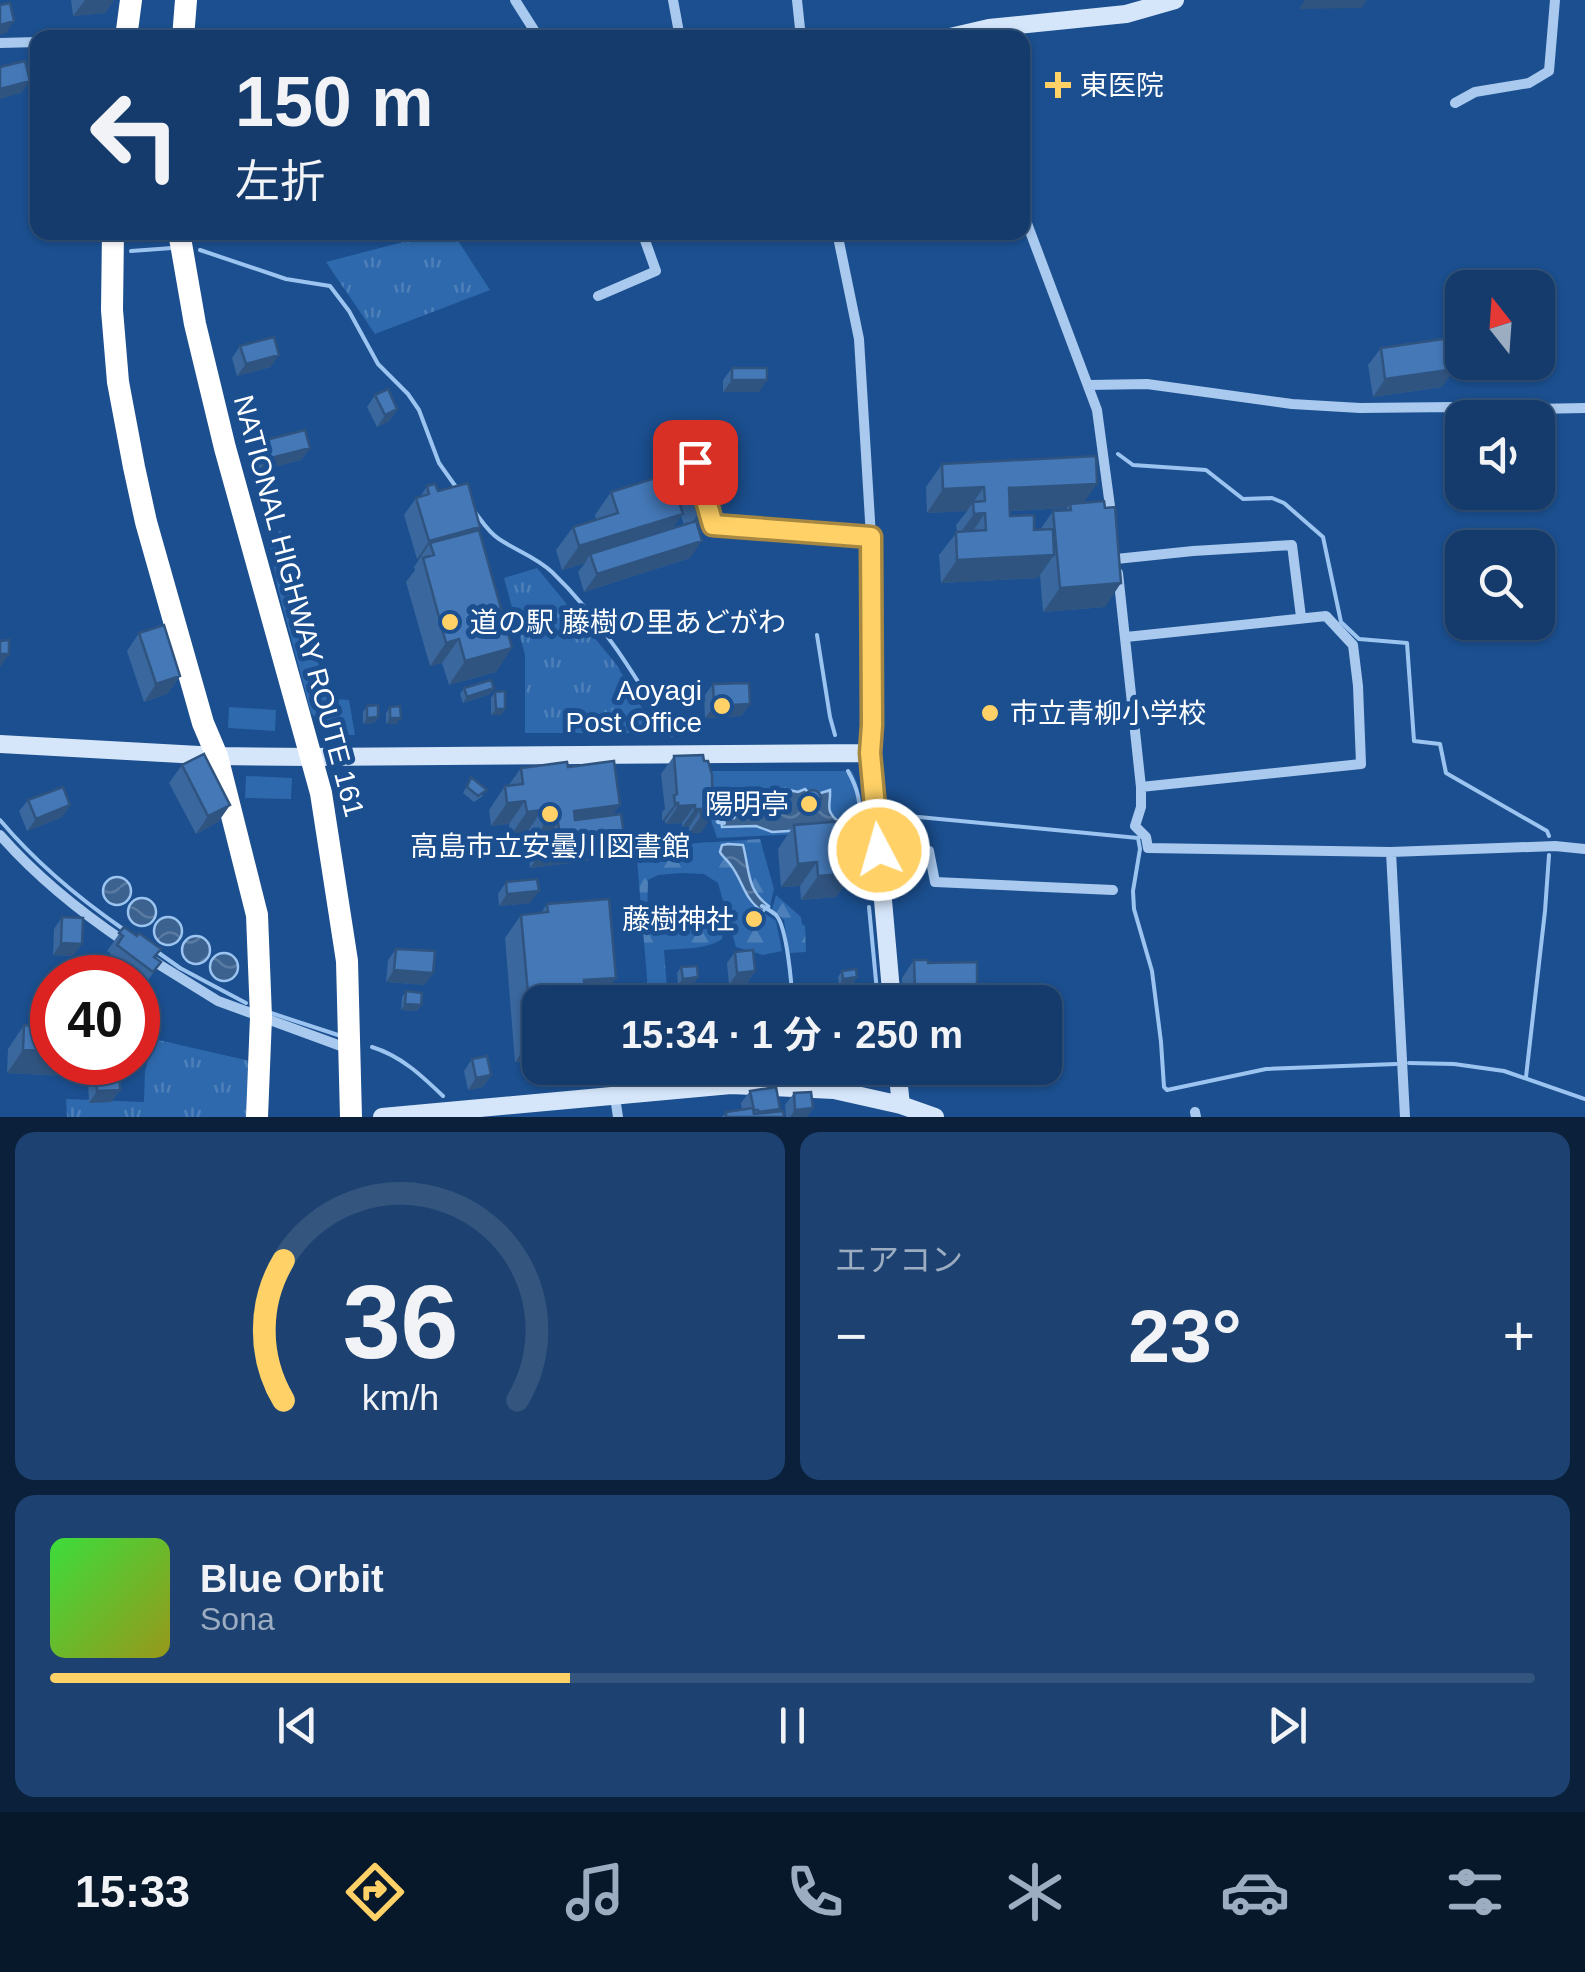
<!DOCTYPE html>
<html lang="ja">
<meta charset="utf-8">
<style>
:root{--surface:#143b6b;--page:#1d4271;--text:#f1f3f6;--muted:#9dadc1;--line:#33557e;--accent:#ffd166}
body{margin:0;font-family:Helvetica,"Noto Sans JP",sans-serif;background:var(--page);color:var(--text);height:100vh;display:flex;flex-direction:column;font-size:38px;white-space:nowrap}
*{box-sizing:border-box;margin:0}
p{font-size:32px;color:var(--muted)}
.icon{flex:none;width:55px;height:55px;fill:none;stroke:currentColor;stroke-width:2;stroke-linecap:round;stroke-linejoin:round}
.map{position:relative;height:1117px;overflow:hidden}
.sheet{display:flex;flex-direction:column;gap:15px;padding:15px;background:#0b203b;flex:1}
.sheet>*{flex:none}
.guide{position:absolute;left:30px;top:30px;width:1000px;height:210px;border-radius:20px;box-shadow:0 2px 8px #0004,0 0 0 2px var(--line);background:#143b6b;color:var(--text);overflow:hidden}
.needle{width:65px;rotate:343deg}
.buttons{position:absolute;left:1445px;top:270px;display:grid;gap:20px}
.buttons a{display:grid;place-items:center;width:110px;height:110px;border-radius:20px;background:var(--surface);box-shadow:0 2px 8px #0004,0 0 0 2px var(--line);font-size:50px}
.speed{position:absolute;left:30px;top:955px;display:flex;gap:20px;font-size:50px;font-weight:700;text-align:center}
.speed>*{display:grid;place-content:center;width:130px;height:130px;border-radius:50%;background:var(--surface);box-shadow:0 2px 8px #0004,0 0 0 2px var(--line);line-height:1}
.speed .limit{border:15px solid #d22;background:#fff;color:#111}
.pin{position:absolute;display:grid;place-items:center;width:85px;height:85px;color:#fff;margin:-42px;border-radius:20px;box-shadow:0 5px 15px #0006}
.me{position:absolute;width:110px;margin:-55px;rotate:354deg;stroke-linejoin:round;filter:drop-shadow(0 0 8px #0008)}
.turn{display:flex;align-items:center;gap:35px;height:210px;padding:0 40px;font-size:45px}
.turn .icon{width:130px;height:130px;stroke-width:2.5}
.turn b{display:block;font-size:70px;line-height:85px}
.big{font-size:75px;font-weight:700;line-height:1.1}
.sheet .card{flex:1;display:flex;flex-direction:column;justify-content:center;gap:15px;min-width:0;padding:0 35px;border-radius:20px;background:var(--page)}
.sheet .dial{align-items:center;gap:0}
.dial svg{height:260px;overflow:visible;fill:none;stroke:var(--line);stroke-width:7;stroke-linecap:round;text-anchor:middle}
.dial text{fill:var(--text);stroke:none}
.song{display:flex;align-items:center;gap:30px}
.cover{width:120px;height:120px;border-radius:15px;background:linear-gradient(135deg,hsl(120 70% 55%),hsl(60 70% 35%))}
.played{height:10px;border-radius:5px;background:linear-gradient(90deg,var(--accent) 35%,var(--line) 35%)}
.keys{display:flex;justify-content:space-around;direction:ltr}
.heat{display:flex;justify-content:space-between;align-items:center;font-size:55px;direction:ltr}
.sheet .tiles{flex:1;display:grid;gap:15px;grid-template-columns:1fr 1fr}
.card:last-child{grid-column:span 2}
.trip{position:absolute;left:522px;top:985px;width:540px;height:100px;border-radius:20px;background:var(--surface);box-shadow:0 2px 8px #0004,0 0 0 2px var(--line);font-weight:700;line-height:100px;text-align:center}
.menu{display:flex;height:160px;justify-content:space-around;align-items:center;background:#08182b;color:var(--muted)}
.menu .icon{width:70px;height:70px}
.menu .on{color:var(--accent)}
.menu b{font-size:45px;color:var(--text)}
.map>svg:first-child{display:block}
.grass{fill:url(#grass-tufts)}
.forest{fill:url(#forest-firs)}
.green{fill:#2e69ad}
.water{fill:url(#water-waves);stroke:#9cc4f0;stroke-width:2.5}
.lines{fill:none;stroke-linecap:round;stroke-linejoin:round}
.stream{stroke:#9cc4f0;stroke-width:4}
.street{stroke:#a9c9ee;stroke-width:10}
.secondary{stroke:#d6e6fa;stroke-width:18}
.highway{stroke:#fff;stroke-width:22}
.wall{fill:#3a679d;fill-rule:evenodd}
.shaded-wall{fill:#305480}
.building{fill:#4478b7;stroke:#305480;stroke-width:2.5}
.route-casing{stroke:#a68842;stroke-width:25}
.route{stroke:#ffd166;stroke-width:18}
.poi-dot{fill:#ffd166;stroke:#1b4f8f;stroke-width:4}
.labels{text-anchor:middle;dominant-baseline:central;stroke-width:10;stroke-linejoin:round;paint-order:stroke}
.poi-label{font-size:28px;fill:#fff;stroke:#1b4f8f;text-anchor:start}
.street-label{font-size:28px;fill:#fff;stroke:#1b4f8f}
</style>
<div class="map">
<svg width="1585" height="1117" viewBox="0 0 1585 1117">
<defs>
<pattern id="grass-tufts" width="24" height="20" patternUnits="userSpaceOnUse" patternTransform="scale(2.5)"><rect width="24" height="20" fill="#2e69ad"/><path d="M3 7l-1-3M5 7V3M7 7l1-3M15 17l-1-3M17 17v-4M19 17l1-3" fill="none" stroke="#4d80b9"/></pattern>
<pattern id="forest-firs" width="22" height="20" patternUnits="userSpaceOnUse" patternTransform="scale(2.5)"><rect width="22" height="20" fill="#2e69ad"/><path d="M5 1l3.5 6h-7zM16 11l3.5 6h-7z" fill="#4d80b9"/></pattern>
<pattern id="water-waves" width="16" height="10" patternUnits="userSpaceOnUse" patternTransform="scale(2.5)"><rect width="16" height="10" fill="#3c6290"/><path d="M0 5q4-4 8 0t8 0" fill="none" stroke="#597aa1"/></pattern>
</defs>
<rect width="100%" height="100%" fill="#1b4f8f"/>
<path class="grass" d="M442 232 453 233 490 290 375 334 326 262Z
M537 568 616 664 657 733H525V655L504 578Z
M154 1039 250 1061 247 1117H67L66 1099 144 1102 145 1071Z"/>
<path class="forest" d="M760 839 774 889 770 906C748 891 750 868 744 845H722L719 852 730 865 752 905 776 921 782 951 763 955 736 947 718 883 704 874 681 873 658 875 648 880 647 918 642 919 636 847Z
M776 895 801 917 802 924 805 926 806 952 789 953 784 920 772 909Z
M707 922 717 923 723 932 722 939C706 950 683 948 664 950L668 1002H649L643 930Z
M653 1068H751L750 1073 654 1077Z"/>
<path class="green" d="M280 530 283 533 326 692 336 699 349 700 355 735H333L311 713 278 589 270 545Z
M229 707 276 710 275 731 228 728Z
M694 771H852C862 791 862 809 864 831L717 838Z
M246 776 292 778 291 799 245 798Z"/>
<path class="water" d="M785 789 798 792 805 789 809 793H821L830 790C831 805 824 810 839 822L856 820 857 827 772 832 756 826 722 827 721 819 734 818 743 800C757 802 771 794 785 789Z
M728 844 743 845C750 871 746 890 770 907L767 906 763 912C743 898 744 882 730 864 727 860 722 856 720 852L722 845Z
M103 891a14 14 0 1 1 28 0a14 14 0 1 1-28 0Z
M128 912a14 14 0 1 1 28 0a14 14 0 1 1-28 0Z
M154 931a14 14 0 1 1 28 0a14 14 0 1 1-28 0Z
M182 950a14 14 0 1 1 28 0a14 14 0 1 1-28 0Z
M210 967a14 14 0 1 1 28 0a14 14 0 1 1-28 0Z"/>
<g class="lines">
<path class="stream" d="M200 250 286 279 330 286 349 311 378 364 408 394 419 410 439 463 456 487
M131 251 172 248
M1118 454 1133 465 1206 470 1243 499 1272 498 1284 503 1323 537 1341 622 1359 639 1407 643 1414 741 1440 744 1446 773 1547 831 1549 836
M474 511C482 521 488 532 499 539 517 551 536 557 552 572 601 619 636 677 671 735
M817 635 830 717 835 735
M848 771C859 791 860 801 860 824
M711 804 718 822 724 823
M885 816H908L1138 838 1140 849 1133 891 1134 909 1152 971 1161 1042 1164 1087 1167 1090 1266 1069 1396 1064
M0 820C36 863 77 897 123 929
M864 863 866 883
M762 906C767 909 772 911 776 915 787 927 792 985 792 1002
M869 907 878 1002
M156 951 180 968 246 1003
M271 1013 338 1035
M372 1047C401 1056 421 1075 443 1096
M1409 1063 1454 1064 1504 1071 1585 1099
M799 1068H814
M1526 1077 1545 911 1549 855"/>
<path class="street" d="M515 0 539 38
M673 0 680 38
M797 0 801 38
M0 43 38 42
M1455 103 1475 92 1529 83 1549 71 1555 0
M1022 210 1097 410 1112 521
M837 232 859 339 871 537V725
M598 296 656 271 642 232
M1089 385 1147 384 1292 404 1360 408 1454 407 1533 409 1585 408
M709 511 713 525 871 537
M1116 559 1193 551 1292 545 1301 617
M1118 573 1141 787V807L1135 826 1146 837 1148 848 1391 852 1555 846 1585 849
M1126 637 1326 616 1353 645 1358 686 1361 764 1141 787
M0 835C36 876 79 911 125 942
M879 849 929 851 935 882 1113 890
M1391 852 1405 1117
M147 957 218 1001 349 1049
M615 1097 618 1117
M1195 1112 1196 1117"/>
<path class="secondary" d="M950 37 989 28 1126 14 1175 0
M871 725 870 753 892 1002
M0 744 217 756 312 757 870 753
M897 1068 901 1105
M382 1117 731 1085 834 1090 901 1105 935 1117"/>
<path class="highway" d="M126 38 131 0
M183 38 186 0
M113 232 112 310 118 382 134 467 146 522 203 723 217 756 257 915 261 1017 257 1117
M179 232 195 324 225 448 321 793 347 961 351 1117"/>
</g>
<path class="wall" d="M71 0H114L105 13 73 16Z
M240 346 271 367 237 376 232 358Z
M1381 348 1442 387 1373 397 1368 365Z
M732 368 759 392H723V380Z
M375 395 397 409 389 421 377 427 367 407Z
M262 441 310 448 301 460 258 471 254 453Z
M680 451 709 525 698 528 690 558 584 592 578 572 585 563 562 570 556 550 573 527 596 519 595 515 611 492 669 474 667 468ZM681 516 684 525 672 529Z
M942 464 1083 503 1105 607 1043 612 1040 575 1038 578 941 583 939 555 957 532 956 525 967 511 927 513 926 487ZM1067 508 1066 510 1053 511 1040 530H1034L1010 516V511Z
M427 486 438 491 480 527 478 530 496 672 449 685 442 663 430 666 406 582 415 570 414 567 420 558 417 559 404 515 416 498 420 497Z
M139 633 180 676 167 694 144 702 127 651Z
M713 684 750 704 741 716 705 718 704 696Z
M464 688H494L490 694 463 703 460 694Z
M495 692 505 709 501 715H491V698Z
M367 706 378 717 374 723 363 724V712Z
M390 707 401 718 396 724H386V713Z
M703 755 701 833H689V827H682V823L666 824 665 821H662V812L665 809 661 774 674 756Z
M182 765 230 805 218 822 196 834 169 783Z
M568 767 620 805 612 815 624 835 607 858 530 868 529 860 537 847 528 849 526 834 510 836 509 824 491 826 489 810 505 786H508L521 768Z
M471 777 483 796 474 802 463 793Z
M808 792 819 804 815 810 809 812 803 809 801 804Z
M45 795 70 805 62 817 27 831 19 811 28 800Z
M794 825 872 857 855 881 847 882 836 897 801 900 800 886 781 887 778 849Z
M506 882 530 903 499 906 498 894Z
M547 904 616 978 600 1001 540 1002V1068H574L569 1074 534 1077 532 1060 515 1062 505 938 521 915 541 913Z
M62 917 73 956 53 955 54 929Z
M124 927 161 962 141 990 138 987V978H124L104 963 111 954 107 951Z
M396 949 425 985 386 982 388 960Z
M735 952 755 971 747 983 729 985 727 963Z
M914 960 928 963 977 984 988 1002H902V978Z
M70 966 93 978H62Z
M681 967 698 977 694 983 678 985 677 973Z
M842 971 857 977 853 983 839 985 838 977Z
M832 988 843 990 850 1002H815L822 993 829 992Z
M406 991 421 1005 417 1011 401 1010 402 997Z
M52 1022V1062H97L87 1077 7 1073 8 1049 24 1025 52 1026Z
M472 1059 491 1075 483 1087 468 1090 464 1071Z
M110 1062 120 1090 111 1102 89 1103 88 1080 96 1068H106Z
M843 1068H886L885 1073 881 1079 868 1080 863 1086 845 1084Z
M750 1091 778 1111 784 1117H722L726 1112 742 1110 741 1103Z
M794 1093 807 1117H786L785 1105Z"/>
<path class="shaded-wall" d="M85 0H114L105 13 73 16Z
M1305 0H1367L1362 8 1299 9Z
M14 21 6 33 0 35V25Z
M30 81 21 93 0 99V89Z
M279 355 271 367 237 376 246 364Z
M1455 369 1442 387 1373 397 1385 379Z
M732 380H767L759 392H723Z
M397 409 389 421 377 427 385 415Z
M310 448 301 460 258 471 267 459Z
M1097 484 1080 507 1070 504 1067 508 992 512 1009 488Z
M984 487 967 511 927 513 943 489Z
M694 489 677 513V495Z
M722 507 709 525 685 532 698 514Z
M985 513 969 537H957L974 514Z
M683 514 666 537 590 554 585 563 562 570 579 546Z
M480 527 468 545 430 543 420 558 417 559 429 541Z
M702 541 690 558 584 592 597 574Z
M1054 555 1038 578 941 583 957 560Z
M1121 583 1105 607 1043 612 1060 588Z
M459 639 442 663 430 666 446 643Z
M512 648 496 672 449 685 465 661Z
M0 654H9L1 666H0Z
M180 676 167 694 144 702 156 684Z
M494 688 490 694 463 703 467 697Z
M750 704 741 716 705 718 714 706Z
M496 709H505L501 715H491Z
M378 717 374 723 363 724 367 718Z
M390 718H401L396 724H386Z
M525 801 509 824 491 826 507 803Z
M678 803 665 821H662L675 804Z
M70 805 62 817 27 831 36 819Z
M230 805 218 822 196 834 208 816Z
M620 805 603 828 559 834 574 811Z
M695 805 682 823 666 824 678 806Z
M695 809H701L689 827H682Z
M542 810 526 834 510 836 527 812Z
M713 815 701 833H689L701 816Z
M558 823 546 840 545 836 537 847 528 849 544 825Z
M624 835 607 858 530 868 546 845Z
M872 857 855 881 847 882 836 897 801 900 818 876 851 859Z
M817 862 800 886 781 887 798 864Z
M539 891 530 903 499 906 507 894Z
M61 943 82 944 73 956 53 955Z
M394 970 433 973 425 985 386 982Z
M755 971 747 983 729 985 737 973Z
M698 977 694 983 678 985 683 979Z
M857 977 853 983 839 985 843 979Z
M616 978 600 1001 583 1002 584 980Z
M567 988 556 1002H540L547 990Z
M915 990H925L916 1002H906Z
M405 1004 421 1005 417 1011 401 1010Z
M532 1038H540V1049L532 1060 515 1062Z
M23 1050 52 1051V1062H97L87 1077 7 1073Z
M541 1068H574L569 1074 534 1077Z
M853 1072 872 1074 863 1086 845 1084Z
M885 1073 881 1079 868 1081 872 1075Z
M491 1075 483 1087 468 1090 476 1078Z
M120 1090 111 1102 89 1103 97 1091Z
M813 1108 807 1117H790L795 1110Z"/>
<path class="building" d="M10 3 14 21 0 25V5Z
M25 61 30 81 0 89V67Z
M274 337 279 355 246 364 240 346Z
M1450 338 1455 369 1385 379 1381 348Z
M732 368H767V380H732Z
M388 389 397 409 385 415 375 395Z
M305 430 310 448 267 459 262 441Z
M697 445 709 485 715 483 722 507 698 514 692 492 694 489 680 451Z
M1096 456 1097 484 1009 488 1010 516 1034 515V530L1053 529 1054 555 957 560 956 532 986 530 985 513 974 514 973 502 985 501 984 487 943 489 942 464Z
M687 468 694 489 677 495 683 514 579 546 573 527 618 513 611 492Z
M468 483 480 527 429 541 416 498 429 494 427 486 435 484 438 491Z
M1104 501 1105 508 1115 507 1121 583 1060 588 1053 511 1071 510 1070 504Z
M696 521 702 541 597 574 590 554Z
M479 530 512 648 465 661 459 639 446 643 423 558 434 555 430 543Z
M164 625 180 676 156 684 139 633Z
M9 640V654H0V641Z
M491 680 494 688 467 697 464 688Z
M749 683 750 704 714 706 713 684Z
M505 691V709H496L495 692Z
M378 705V717L367 718V706Z
M400 706 401 718H390V707Z
M204 754 230 805 208 816 182 765Z
M703 755 704 761H708L712 775 713 815 701 816V809H695V805L678 806V803L675 804 674 795 677 794 674 756Z
M614 761 620 805 574 811 575 820 621 814 624 835 546 845 545 836 560 834 558 823 544 825 542 810 527 812 525 801 507 803 505 786 523 784 521 768 567 762 568 767Z
M471 777 487 790 478 796 467 787Z
M63 787 70 805 36 819 28 800Z
M805 798a8 8 0 1 1 16 0a8 8 0 1 1-16 0Z
M868 819 872 857 851 859 853 873 818 876 817 862 798 864 794 825Z
M537 879 539 891 507 894 506 882Z
M609 899 616 978 584 980 586 1002H558L568 1001 567 988 547 990 549 1002H540V1038H532L521 915 548 912 547 904Z
M62 917 83 918 82 944 61 943Z
M124 927 137 936 139 933 161 949 154 957 161 962 153 972 117 945 123 936 119 933Z
M396 949 435 951 433 973 394 970Z
M753 950 755 971 737 973 735 952Z
M914 960H928V963L977 962V984H988L989 1002H925V990H915Z
M70 966 94 967 93 978H70Z
M697 966 698 977 683 979 681 967Z
M856 969 857 977 843 979 842 971Z
M842 986 843 990H849L850 1002H823L822 993 832 992V988Z
M406 991 422 993 421 1005 405 1004Z
M756 999V1002H738Z
M24 1025 52 1026V1051L23 1050Z
M487 1056 491 1075 476 1078 472 1059Z
M110 1062H119L120 1090 97 1091 96 1068H111Z
M852 1068H871L872 1074 853 1072Z
M871 1068H886L885 1073 872 1075Z
M776 1087 780 1109 759 1112 758 1110H754L750 1091Z
M811 1092 813 1108 795 1110 794 1093Z
M753 1108 754 1114 783 1111 784 1117H726V1112Z"/>
<g class="lines">
<defs>
<path id="route" d="M695 462 713 525 871 537 872 725 870 753 879 850"/>
</defs>
<use href="#route" class="route-casing"/>
<use href="#route" class="route"/>
</g>
<g class="poi-dot">
<path d="M1053 70h10v10h10v10h-10v10h-10v-10h-10v-10h10z"/>
<circle cx="450" cy="622" r="10"/>
<circle cx="722" cy="706" r="10"/>
<circle cx="990" cy="713" r="10"/>
<circle cx="809" cy="804" r="10"/>
<circle cx="550" cy="814" r="10"/>
<circle cx="754" cy="919" r="10"/>
</g>
<g class="labels">
<g class="poi-label">
<text x="1080" y="85">東医院</text>
<text x="470" y="622">道の駅 藤樹の里あどがわ</text>
<text x="702" y="690" text-anchor="end">Aoyagi<tspan x="702" dy="32">Post Office</tspan></text>
<text x="1010" y="713">市立青柳小学校</text>
<text x="789" y="804" text-anchor="end">陽明亭</text>
<text x="550" y="846" text-anchor="middle">高島市立安曇川図書館</text>
<text x="734" y="919" text-anchor="end">藤樹神社</text>
</g>
<g class="street-label">
<text transform="translate(299 606) rotate(75)">NATIONAL HIGHWAY ROUTE 161</text>
</g>
</g>
</svg>
<div class="buttons">
<a><svg class="needle" viewBox="-14 -14 28 28"><path d="M0-13l5 13h-10z" fill="#e53935"/><path d="M0 13l5-13h-10z" fill="#9dadc1"/></svg></a>
<a><svg class="icon" aria-label="sound" viewBox="0 0 24 24"><path d="M4 9h4l5-4v14l-5-4H4zM17 9q2 3 0 6"/></svg></a>
<a><svg class="icon" aria-label="search" viewBox="0 0 24 24"><circle cx="10" cy="10" r="6"/><path d="M15 15l6 6"/></svg></a>
</div>
<div class="speed"><div class="limit">40</div></div>
<div class="pin" style="left:695px;top:462px;background:#d93025"><svg class="icon" aria-label="arrive" viewBox="0 0 24 24"><path d="M6 21V4h12l-3 4 3 4H6"/></svg></div>
<svg class="me" style="left:879px;top:850px" viewBox="-20 -20 40 40"><circle r="17" fill="#ffd166" stroke="#fff" stroke-width="3"/><path d="M0-11L8 9 0 5-8 9z" fill="#fff"/></svg>
<div class="trip">15:34 · 1 分 · 250 m</div>
<div class="guide">
<div class="turn"><svg class="icon" aria-label="left" viewBox="0 0 24 24"><path d="M17 20v-9H6M10 6l-5 5 5 5"/></svg><div><b>150 m</b>左折</div></div>
</div>
</div>
<section class="sheet">
<div class="tiles">
<div class="card dial"><svg viewBox="0 0 100 80">
<path d="M14 69A42 42 0 1 1 86 69"/>
<path d="M14 69A42 42 0 0 1 14 26" stroke="#ffd166"/>
<text x="50" y="56" font-size="32" font-weight="700">36</text>
<text x="50" y="72" font-size="11">km/h</text>
</svg></div>
<div class="card"><p>エアコン</p>
<div class="heat"><a>−</a><b class="big">23°</b><a>+</a></div>
</div>
<div class="card">
<div class="song"><i class="cover"></i><div><b>Blue Orbit</b><p>Sona</p></div></div>
<div class="played"></div>
<div class="keys"><svg class="icon" aria-label="previous" viewBox="0 0 24 24"><path d="M18 5L8 12l10 7zM5 5v14"/></svg><svg class="icon" aria-label="pause" viewBox="0 0 24 24"><path d="M8 5v14M16 5v14"/></svg><svg class="icon" aria-label="next" viewBox="0 0 24 24"><path d="M6 5l10 7-10 7zM19 5v14"/></svg></div>
</div>
</div>
</section>
<nav class="menu">
<b>15:33</b>
<svg class="icon on" aria-label="directions" viewBox="0 0 24 24"><path d="M12 3l9 9-9 9-9-9zM9 14v-3h6M13 9l2 2-2 2"/></svg>
<svg class="icon" aria-label="music" viewBox="0 0 24 24"><path d="M9 18V5l10-2v13"/><circle cx="6" cy="18" r="3"/><circle cx="16" cy="16" r="3"/></svg>
<svg class="icon" aria-label="phone" viewBox="0 0 24 24"><path d="M5 4h4l2 5-3 2q2 4 5 5l2-3 5 2v4C11 20 4 13 5 4z"/></svg>
<svg class="icon" aria-label="climate" viewBox="0 0 24 24"><path d="M12 3v18M4 7l16 10M4 17L20 7"/></svg>
<svg class="icon" aria-label="car" viewBox="0 0 24 24"><path d="M5 17H2v-5l4-1 3-4h7l3 4 3 1v5h-3M9 17h6M6 11h13"/><circle cx="7" cy="17" r="2"/><circle cx="17" cy="17" r="2"/></svg>
<svg class="icon" aria-label="filters" viewBox="0 0 24 24"><path d="M4 7h16M4 17h16"/><circle cx="9" cy="7" r="2"/><circle cx="15" cy="17" r="2"/></svg>
</nav>
